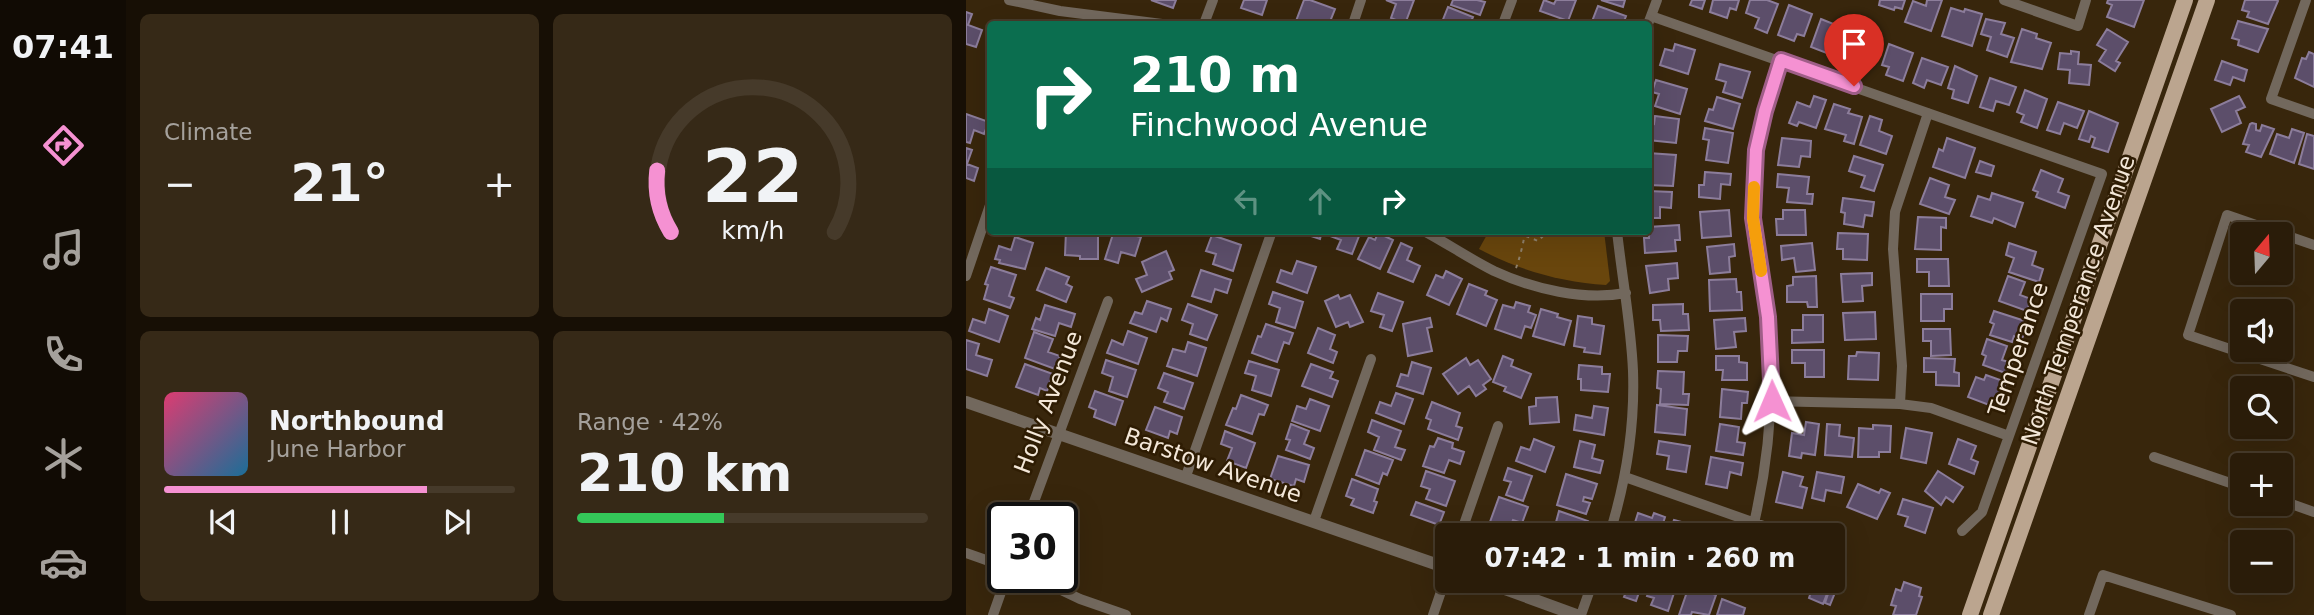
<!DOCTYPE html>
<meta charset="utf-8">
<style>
:root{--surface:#2a1c09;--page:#362917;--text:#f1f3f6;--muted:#a5a19c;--line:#463a2a;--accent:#f591d2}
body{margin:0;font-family:"DejaVu Sans",sans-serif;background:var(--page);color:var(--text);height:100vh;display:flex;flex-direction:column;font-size:26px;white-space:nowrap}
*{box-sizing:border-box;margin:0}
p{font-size:23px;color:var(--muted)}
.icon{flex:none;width:38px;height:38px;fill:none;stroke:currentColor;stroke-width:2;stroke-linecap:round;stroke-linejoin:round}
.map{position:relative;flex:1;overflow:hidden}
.side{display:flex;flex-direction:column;gap:14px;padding:14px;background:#170f05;width:840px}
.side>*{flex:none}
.hud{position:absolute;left:21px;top:21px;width:665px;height:214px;border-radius:7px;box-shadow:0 7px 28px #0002,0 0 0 2px var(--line);background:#0b6e4f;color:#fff;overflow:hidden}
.needle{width:46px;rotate:19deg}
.buttons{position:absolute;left:1264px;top:222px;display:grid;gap:14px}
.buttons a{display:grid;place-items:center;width:63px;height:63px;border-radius:7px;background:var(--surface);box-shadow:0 7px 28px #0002,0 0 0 2px var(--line);font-size:35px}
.speed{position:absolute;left:21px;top:502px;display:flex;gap:14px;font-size:35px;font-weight:700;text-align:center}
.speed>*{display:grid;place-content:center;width:91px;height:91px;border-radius:50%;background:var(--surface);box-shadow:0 7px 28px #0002,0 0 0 2px var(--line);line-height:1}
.speed .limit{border:4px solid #111;border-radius:10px;background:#fff;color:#111}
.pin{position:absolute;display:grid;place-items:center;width:60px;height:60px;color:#fff;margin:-72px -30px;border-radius:50% 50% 50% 0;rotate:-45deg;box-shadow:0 0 7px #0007}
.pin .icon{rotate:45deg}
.me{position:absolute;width:77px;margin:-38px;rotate:359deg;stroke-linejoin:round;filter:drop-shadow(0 0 5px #0008)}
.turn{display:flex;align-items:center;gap:24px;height:147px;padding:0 28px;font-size:32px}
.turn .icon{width:91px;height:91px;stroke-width:2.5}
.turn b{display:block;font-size:49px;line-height:60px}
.lanes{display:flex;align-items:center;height:66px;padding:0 28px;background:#0003;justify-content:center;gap:35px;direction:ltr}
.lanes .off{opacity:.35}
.big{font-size:52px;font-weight:700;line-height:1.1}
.side .tile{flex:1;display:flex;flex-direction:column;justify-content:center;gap:10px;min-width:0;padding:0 24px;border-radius:10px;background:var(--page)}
.side .dial{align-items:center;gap:0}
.dial svg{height:182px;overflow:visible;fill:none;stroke:var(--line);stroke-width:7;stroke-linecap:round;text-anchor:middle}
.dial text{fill:var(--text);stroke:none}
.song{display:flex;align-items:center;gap:21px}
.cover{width:84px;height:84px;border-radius:10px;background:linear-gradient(135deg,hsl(340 70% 55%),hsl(200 70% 35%))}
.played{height:7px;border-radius:4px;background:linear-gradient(90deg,var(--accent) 75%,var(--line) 75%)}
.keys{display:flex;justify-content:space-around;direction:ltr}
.heat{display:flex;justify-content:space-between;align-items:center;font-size:38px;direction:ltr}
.charge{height:10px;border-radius:5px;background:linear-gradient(90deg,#34c759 42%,var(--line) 0)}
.side .tiles{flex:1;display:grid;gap:14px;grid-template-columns:repeat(2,1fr)}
.trip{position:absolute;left:469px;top:523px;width:410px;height:70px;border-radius:7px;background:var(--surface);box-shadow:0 7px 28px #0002,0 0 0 2px var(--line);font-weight:700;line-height:70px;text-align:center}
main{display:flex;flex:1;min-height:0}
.tabs{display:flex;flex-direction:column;width:126px;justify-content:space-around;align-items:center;background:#110b04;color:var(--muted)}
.tabs .icon{width:49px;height:49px}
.tabs .active{color:var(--accent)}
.tabs b{font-size:32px;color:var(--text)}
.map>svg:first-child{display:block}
.green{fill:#69460d}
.building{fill:#5c4e6a;stroke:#8c7d9b;stroke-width:2}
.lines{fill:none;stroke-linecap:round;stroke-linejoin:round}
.path{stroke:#8f806b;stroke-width:2;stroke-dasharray:3.5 5;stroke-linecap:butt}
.minor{stroke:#72685d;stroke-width:10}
.tertiary{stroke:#72685d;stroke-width:12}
.primary{stroke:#bba58f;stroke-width:16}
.route-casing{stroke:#9f5e88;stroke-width:18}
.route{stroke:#f591d2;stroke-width:12}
.slow{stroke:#f59e0b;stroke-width:12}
.labels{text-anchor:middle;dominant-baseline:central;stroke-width:5;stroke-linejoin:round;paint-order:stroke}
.street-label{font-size:23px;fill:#f3e7d8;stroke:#2e1c03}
</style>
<main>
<nav class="tabs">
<b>07:41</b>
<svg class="icon active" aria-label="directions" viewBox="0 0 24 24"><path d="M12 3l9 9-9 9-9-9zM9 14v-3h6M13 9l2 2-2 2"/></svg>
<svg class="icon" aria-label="music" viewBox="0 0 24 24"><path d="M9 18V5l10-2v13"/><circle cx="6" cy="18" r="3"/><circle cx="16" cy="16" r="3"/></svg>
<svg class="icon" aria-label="phone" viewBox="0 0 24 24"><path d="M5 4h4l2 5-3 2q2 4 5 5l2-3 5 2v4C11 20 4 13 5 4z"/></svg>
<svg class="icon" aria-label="climate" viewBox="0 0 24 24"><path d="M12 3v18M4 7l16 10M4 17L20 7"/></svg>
<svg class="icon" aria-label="car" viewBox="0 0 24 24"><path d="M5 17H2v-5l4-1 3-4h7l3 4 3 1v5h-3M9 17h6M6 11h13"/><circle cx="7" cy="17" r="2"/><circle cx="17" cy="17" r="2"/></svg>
</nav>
<section class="side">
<div class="tiles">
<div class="tile"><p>Climate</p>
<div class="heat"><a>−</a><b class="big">21°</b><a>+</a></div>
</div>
<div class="tile dial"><svg viewBox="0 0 100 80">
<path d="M14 69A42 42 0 1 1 86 69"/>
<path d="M14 69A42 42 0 0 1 8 42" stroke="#f591d2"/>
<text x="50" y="56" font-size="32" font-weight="700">22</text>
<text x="50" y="72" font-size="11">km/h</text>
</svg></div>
<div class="tile">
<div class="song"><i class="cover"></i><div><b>Northbound</b><p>June Harbor</p></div></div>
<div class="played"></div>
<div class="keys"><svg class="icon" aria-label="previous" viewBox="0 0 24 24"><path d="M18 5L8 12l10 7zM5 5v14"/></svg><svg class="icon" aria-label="pause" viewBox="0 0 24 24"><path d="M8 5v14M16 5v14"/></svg><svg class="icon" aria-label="next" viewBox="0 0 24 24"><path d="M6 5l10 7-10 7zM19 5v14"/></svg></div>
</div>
<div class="tile"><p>Range · 42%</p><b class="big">210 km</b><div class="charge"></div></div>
</div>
</section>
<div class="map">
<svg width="1348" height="615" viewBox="0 0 1348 615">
<rect width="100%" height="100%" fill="#38260c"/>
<path class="green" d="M523 231H638L644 281 640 285C595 282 552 270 513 249Z"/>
<path class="building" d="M185 0H210L207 8Z
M278 0H301L296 15 275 8Z
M338 0H344L369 9 363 24 356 22 355 24H341L330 21Z
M420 0H448L439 24 425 18 430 4Z
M487 0H511L519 2 514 15 485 5Z
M578 0 588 4 590 0H610L602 21 574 11Z
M635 0H659L657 7Z
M726 0H739L736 9 724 5Z
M747 0H773L770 10 764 8 761 18 744 12Z
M784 0H801L812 4 801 33 789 28 793 18 780 13Z
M914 0H939L936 9 929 7 928 10 913 5Z
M961 0H976L965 31 939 22 947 1 960 6Z
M1142 0H1178L1168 27 1141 17 1146 5 1141 3Z
M1279 0H1310L1312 1 1302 24 1281 17 1283 12 1276 10Z
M823 5 846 14 838 36 831 34 828 41 812 35Z
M632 6 660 16 657 24H625Z
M482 7 507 17 504 24H480L476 22Z
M985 8 998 12 999 9 1016 14 1006 46 976 36Z
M0 12 6 14 2 25 16 30 10 47 0 44Z
M855 19 870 25 867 33 878 37 871 57 845 47Z
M1020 19 1039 23 1035 34 1048 38 1041 57 1021 50 1025 37 1015 34Z
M1272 21 1302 29 1292 52 1272 45 1273 40 1266 38Z
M1056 29 1071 34 1070 38 1085 43 1076 69 1045 62Z
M1141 29 1162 42 1150 61 1154 63 1149 71 1133 61 1140 50 1131 45Z
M890 30 915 40 909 57 895 53 891 63 879 59Z
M709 44 729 50 722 74 694 65 699 49 707 51Z
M923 44 947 53 937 81 920 75 923 67 916 65Z
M1105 51 1113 52 1112 64 1125 65 1123 85 1103 83 1104 70 1092 69 1094 53 1105 54Z
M1343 52 1348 54V87L1329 78 1336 58 1340 59Z
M956 58 982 67 975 85 961 80 958 88 947 83Z
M1256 61 1281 70 1278 81 1267 77 1264 85 1249 80Z
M754 64 784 72 776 98 757 92 760 82 750 79Z
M989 66 1011 76 1002 103 986 98 988 90 982 88Z
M1024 78 1050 87 1043 105 1030 101 1027 111 1014 107Z
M690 80 721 89 714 114 689 106 693 94 686 92Z
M1059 90 1081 99 1071 128 1055 122 1058 115 1051 112Z
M848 96 860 100 850 128 833 122 831 126 823 123 831 102 844 107Z
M1273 96 1279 107 1270 111 1275 123 1256 132 1245 109Z
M751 97 774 104 767 129 739 121 743 109 747 110Z
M1092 102 1118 111 1111 128 1098 123 1094 134 1081 130Z
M868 104 884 109 882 113 896 117 888 144 878 141 880 135 859 129Z
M1123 111 1152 123 1142 152 1126 147 1129 138 1125 136 1123 142 1113 139Z
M0 114 23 122 18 134 8 130 4 143 0 142Z
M689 116 713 119 710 143 682 140V123L688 124Z
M904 116 916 120 913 131 926 136 920 154 894 145Z
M1286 123 1290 124V130L1294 131 1296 125 1308 129 1295 157 1280 152 1283 145 1277 144 1284 124Z
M739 128 767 133 762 163 740 160 743 140 737 139Z
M1326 129 1338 133 1328 163 1304 154 1311 134 1323 138Z
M1341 134 1348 136V169L1333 164Z
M816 138 845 141 844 157 835 156 833 167 812 165Z
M981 138 1009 148 999 178 967 167 973 149 977 151Z
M0 148 6 150 1 164 12 168 8 181 0 178Z
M682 153 710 155 707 186 682 185Z
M888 156 917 165 908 191 895 187 899 176 883 171Z
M1014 161 1028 166 1025 176 1010 172Z
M1075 170 1097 179 1092 192 1103 196 1099 208 1070 197 1072 192 1067 190Z
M739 172 765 174 764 185 755 184 754 199 733 197V185H738Z
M812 174 843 177 841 194H847L846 204 821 202 823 188 811 187Z
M964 178 983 185 979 197 989 200 983 214 954 204Z
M682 191 706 192 705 208 694 207V218H682Z
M1026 193 1057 203 1049 227 1028 218 1026 223 1005 216 1012 196 1024 200Z
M877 198 908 202 906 216 899 215 897 227 878 224 879 213 875 212Z
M763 210 765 236 736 238 734 212Z
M817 210H839L840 235H811L810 219H817Z
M952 217 980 218V228L975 227V250L949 249Z
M713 225 714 240H709L710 251 679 253 678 238H683L682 227Z
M100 231 132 232V259H114V256L99 255Z
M148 231 175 237 169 256 155 252 152 263 139 259Z
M330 231H356L354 239Z
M366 231H395L386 254 371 249 375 240 364 236Z
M412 233 427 240 414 269 392 259 403 237 409 240Z
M872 233 902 234 901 260 877 259V249H871Z
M246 235 275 245 267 271 247 264 250 254 240 251Z
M49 237 67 243 59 269 33 263 34 260 29 259 33 246 45 250Z
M435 243 446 248 441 260 454 266 447 282 422 272Z
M846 243 849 270 830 272 828 258 816 260 815 246Z
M1043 243 1070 252 1066 265 1077 269 1073 282 1043 272 1048 258 1040 255Z
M768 244 769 256 763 257 764 272 744 274 741 247Z
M200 251 208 270 203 272 206 279 176 292 170 279 181 275 176 262Z
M951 259H982L983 286H963V272H951Z
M331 261 350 267 341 293 311 282 315 270 326 274Z
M711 263 712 278 702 279 703 290 684 293 680 266Z
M25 267 50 275 43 296 48 298 44 308 18 299 22 285 19 284Z
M80 268 103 277 100 284 106 287 100 302 71 290Z
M235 270 265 280 261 293 249 289 245 302 226 296Z
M480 271 496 279 483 305 461 295 470 275 477 278Z
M906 273V285L896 286 897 301 877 302 875 274Z
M850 276 851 307H842L841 302H821V286L827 285V277Z
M1042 276 1059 282 1054 295 1065 299 1061 311 1033 301Z
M770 279 771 292H775L776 310 744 311 743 280Z
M503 284 521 291 519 295 531 300 520 326 491 314Z
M307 292 337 302 329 328 310 322 314 308 303 304Z
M412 293 437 302 426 331 414 327 418 315 405 311Z
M955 294H986V309H978V321H955Z
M372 295 374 299 384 295 397 322 384 327 382 322 370 327 359 301Z
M181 301 205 309 201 321 195 318 190 332 164 323 169 312 176 314Z
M550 302 564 306 562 312 570 315 565 328 559 326 555 338 529 329 537 305 548 308Z
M222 304 251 315 241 340 224 334 227 324 216 320Z
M717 304V314H722L723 330 695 331 694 320H687V305Z
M79 305 109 314 105 327 93 323 89 336 66 329 70 318 74 320Z
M23 309 42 316 33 342 3 331 7 319 19 323Z
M575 309 592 314 591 317 605 321 598 345 567 336Z
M1028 311 1062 322 1056 339 1048 336 1046 342 1024 335 1028 324 1024 322Z
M909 312 910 339 879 340 877 313Z
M837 315H857V342L826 343V330H837Z
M612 316 626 318V324L638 326 634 354 618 352 619 348 608 346Z
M464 318 466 327 461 328 466 351 442 356 437 324Z
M779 318 780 331 768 332 770 347 750 349 748 320Z
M300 324 327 333 323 344 318 342 311 362 286 353 292 336 295 337Z
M352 328 369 335 364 349 371 352 367 363 342 353Z
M957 329H984L985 355 965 356V341H957Z
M162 331 181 338 172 364 141 353 146 340 157 345Z
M68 332 87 339 82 352 94 356 89 369 59 358Z
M692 335 722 336 721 351H712L711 362H692Z
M1021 339 1041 346 1036 360 1046 363 1042 374 1017 365 1020 356 1016 354Z
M0 340 13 344 10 355 26 360 21 376 0 369Z
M222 342 240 348 231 376 201 366 207 349 219 352Z
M826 350H858V377H839V363H826Z
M891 352 913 353 912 380 882 379 883 356H890Z
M537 356 547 360 545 366 565 374 555 398 538 391 540 387 527 382Z
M750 356H773V362L781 363V380H756L757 370H750Z
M500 358 504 365 512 360 525 379 517 385 520 389 510 396 503 386 492 394 477 374Z
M958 358 989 359 988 372 993 373V386L970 385V372H958Z
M140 360 170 370 161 397 143 391 147 377 136 373Z
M283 361 313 370 305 396 286 390 290 376 279 373Z
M446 362 465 368 457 394 431 386 435 374 442 376Z
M59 364 87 374 81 391 74 388 72 395 50 387Z
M345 364 367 372 364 378 372 381 366 397 336 386Z
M613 365 636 367V374H644L642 392 615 390V379H612Z
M692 371 718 372 717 394H723L722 405 694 404 695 389 691 388Z
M198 373 227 383 218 409 198 402 202 392 192 388Z
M1020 375 1040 382 1031 408 1002 397 1010 377 1018 380Z
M756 389 782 392 781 403H776L775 419 754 417Z
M129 391 157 401 149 425 128 417 130 410 123 407Z
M430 393 447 399 438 424 410 413 414 402 425 406Z
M275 395 302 405 298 415 293 414 286 434 260 425 267 408 270 409Z
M591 397 593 422 564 424 563 407 570 406V398Z
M344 399 363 406 354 431 326 421 331 406 340 409Z
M466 402 494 413 490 426 496 428 492 440 462 429 465 420 460 418Z
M691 405 721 409 719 435 689 432Z
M628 406 642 408 638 435 608 430 610 415 626 418Z
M189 407 216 417 211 434 204 431 202 438 180 430Z
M406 420 435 431 429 447 439 450 435 460 408 450 413 437 402 432Z
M840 422 853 424 849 455 836 453 835 458 823 456 826 433 838 435Z
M325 424 343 431 338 444 348 448 344 459 320 450 324 440 320 439Z
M754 424 773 427 771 442 779 443 777 455 750 451Z
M861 424 874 425 873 436 888 438 886 457 859 455Z
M907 425 925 426 924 452H913V457H892L893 428 907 429Z
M940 428 966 433 960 463 935 458Z
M259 431 289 443 280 468 261 461 266 448 255 444Z
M472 438 487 443 486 448 498 452 494 464 483 460 478 473 457 466 464 446 468 447Z
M568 439 588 447 579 472 550 461 555 447 564 450Z
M992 439 1010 446 1005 459 1012 462 1008 474 983 464Z
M614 441 629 445 626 458 637 461 634 473 608 467Z
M693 441 724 446 720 472 701 469 703 456 691 454Z
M399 450 427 460 421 475 417 473 413 484 390 475Z
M312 456 343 465 338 482 330 479 328 486 304 479Z
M745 457 777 463 775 475 764 472 761 488 740 484Z
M542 468 566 476 557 501 540 495 545 482 538 480Z
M460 471 489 481 480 506 460 499 464 489 455 486Z
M972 471 997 487 987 502 980 497 975 505 959 491Z
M817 472 837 477 834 486 841 488 836 508 810 502Z
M851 472 878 477 875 493 860 490 858 501 846 498Z
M600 474 631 484 626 499 618 497 617 501 624 503 620 514 591 505Z
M386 479 412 489 408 501 411 502 407 513 385 505 388 499 380 496Z
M892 484 913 493 915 489 924 493 911 519 881 507Z
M533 497 562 507 556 523 547 520 543 530 524 522Z
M937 499 967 508 959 533 939 526 942 517 932 514Z
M450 502 478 512 473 525 445 515Z
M593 511 622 521 617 536H600L601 531 589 526Z
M672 513 686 518 688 513 699 517 693 536H678L666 532Z
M708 520 734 527 731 536H702Z
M520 528 544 536H518Z
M648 581H677L670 601 658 597 661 590 647 585Z
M686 581H704L711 584 702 611 685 605 688 598 681 596Z
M802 581H833L828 592Z
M837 581H866L857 604 843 598 846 589 836 586Z
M938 582 955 588 953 596 956 597 950 615H927L930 606 925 605 930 589 935 591Z
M864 588 870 590 864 605 859 603Z
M722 589 731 593 733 589 750 595 743 615 726 612 725 615H713Z
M756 599 779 608 777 615H751Z"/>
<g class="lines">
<path class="path" d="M560 236 572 241 582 231
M550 268C553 261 559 237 559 231"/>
<path class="minor" d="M43 0 94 11 196 24
M1038 0 1112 26 1120 0
M1340 0 1305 99 1348 114
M685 16 1136 174 1016 512 996 531
M238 24 247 0
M387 24 395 0
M537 24 546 0
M682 24 691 0
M458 231C482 244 504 259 528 271 567 289 618 301 660 293
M1348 245 1261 215 1222 335 1348 377
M0 276 24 205
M806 401 934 404 965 408 1043 436
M934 404 936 366 927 249 929 212 962 113
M1188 457 1276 487
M220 476 306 231
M659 477 826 536
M1314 500 1348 512
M62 518 142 301
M348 521 405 359
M788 523C804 455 809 386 802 317 799 283 788 250 787 217 785 162 798 112 815 60
M494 536 532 426
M643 536C660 482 669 427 667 371 665 324 656 278 651 231
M0 553 37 566
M70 578 114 599 160 615
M27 615 40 578
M467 615 481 574
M615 615 627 581
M1123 615 1137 575 1265 615"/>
<path class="tertiary" d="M0 402 481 568
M517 581 610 615"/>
<path class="primary" d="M1004 615 1219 0
M1025 615 1241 0"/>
</g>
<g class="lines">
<defs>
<path id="route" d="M806 401 802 317 787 218 790 150 799 111 815 60 888 86"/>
</defs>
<use href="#route" class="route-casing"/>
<use href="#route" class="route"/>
<path class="slow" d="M788 187 787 218 795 271"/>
</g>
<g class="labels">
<g class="street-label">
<text transform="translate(1112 300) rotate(-71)">North Temperance Avenue</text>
<text transform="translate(1052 349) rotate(-71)">Temperance</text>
<text transform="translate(82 402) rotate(-69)">Holly Avenue</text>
<text transform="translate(247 465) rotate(19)">Barstow Avenue</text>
</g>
</g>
</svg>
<div class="buttons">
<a><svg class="needle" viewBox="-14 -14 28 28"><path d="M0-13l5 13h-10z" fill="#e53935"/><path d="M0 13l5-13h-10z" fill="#a5a19c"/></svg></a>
<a><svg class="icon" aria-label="sound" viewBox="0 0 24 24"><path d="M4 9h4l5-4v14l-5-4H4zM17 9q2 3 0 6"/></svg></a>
<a><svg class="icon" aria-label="search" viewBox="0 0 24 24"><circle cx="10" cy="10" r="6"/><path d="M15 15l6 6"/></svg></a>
<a>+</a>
<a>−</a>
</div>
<div class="speed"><div class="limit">30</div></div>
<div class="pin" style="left:888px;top:86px;background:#d93025"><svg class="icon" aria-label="arrive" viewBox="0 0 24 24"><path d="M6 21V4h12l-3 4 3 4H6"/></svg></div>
<svg class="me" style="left:806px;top:401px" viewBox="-20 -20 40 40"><path d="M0-17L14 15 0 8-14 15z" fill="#f591d2" stroke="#fff" stroke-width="4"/></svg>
<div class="trip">07:42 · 1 min · 260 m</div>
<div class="hud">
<div class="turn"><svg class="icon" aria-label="right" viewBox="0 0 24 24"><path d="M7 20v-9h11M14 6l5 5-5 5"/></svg><div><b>210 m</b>Finchwood Avenue</div></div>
<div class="lanes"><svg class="icon off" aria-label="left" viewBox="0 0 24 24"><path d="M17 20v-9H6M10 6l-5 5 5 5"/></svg><svg class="icon off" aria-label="ahead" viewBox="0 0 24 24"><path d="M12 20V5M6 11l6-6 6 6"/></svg><svg class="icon" aria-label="right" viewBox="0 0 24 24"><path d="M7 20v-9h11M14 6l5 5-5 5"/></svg></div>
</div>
</div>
</main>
